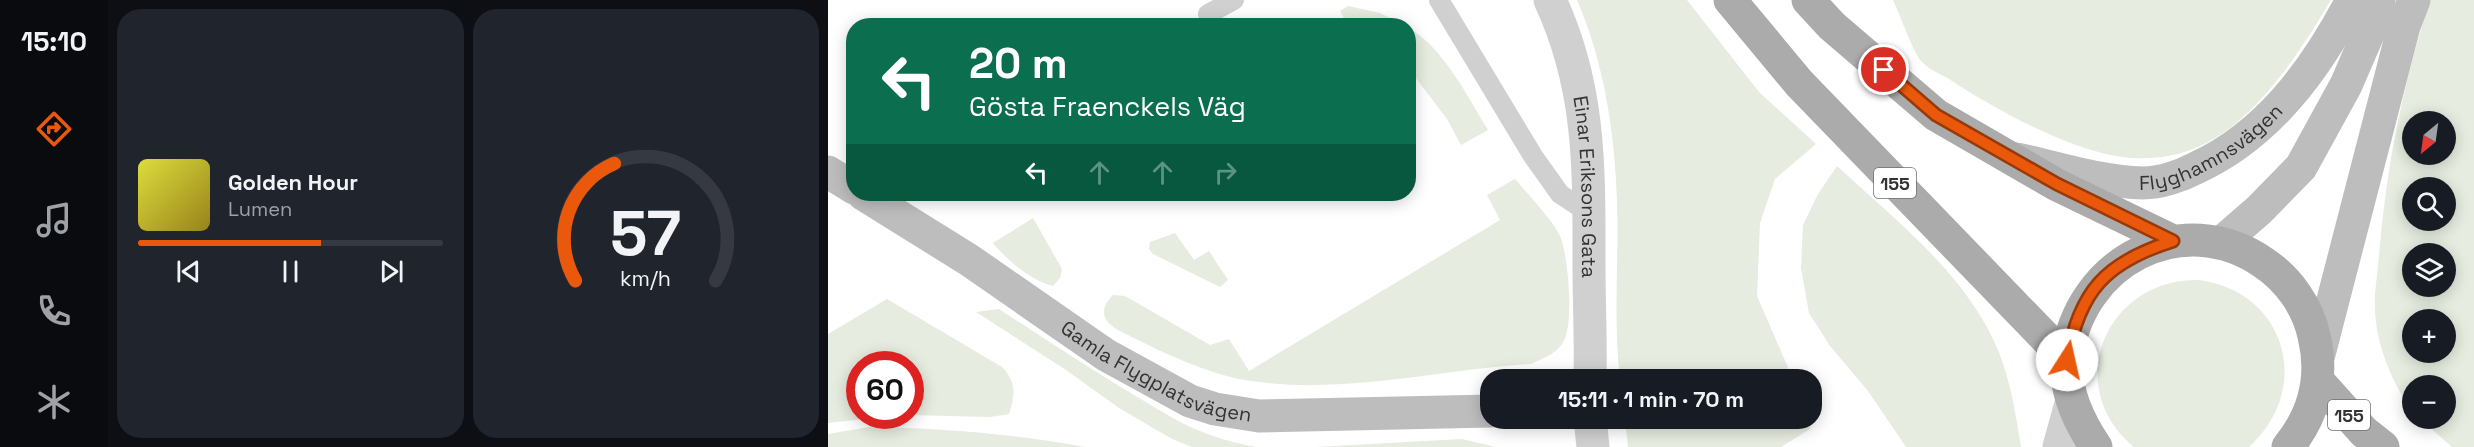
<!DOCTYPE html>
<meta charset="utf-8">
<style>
:root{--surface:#171b24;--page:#20242c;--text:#f1f3f6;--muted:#9ea1a6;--line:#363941;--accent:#ea580c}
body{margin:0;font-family:"Space Grotesk",sans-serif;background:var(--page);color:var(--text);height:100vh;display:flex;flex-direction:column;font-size:22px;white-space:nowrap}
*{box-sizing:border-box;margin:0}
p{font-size:20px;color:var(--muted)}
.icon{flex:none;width:33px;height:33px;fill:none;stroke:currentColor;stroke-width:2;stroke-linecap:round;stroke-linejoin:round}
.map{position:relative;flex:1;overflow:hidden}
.details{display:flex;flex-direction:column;gap:9px;padding:9px;background:#0d0f14;width:720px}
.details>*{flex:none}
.top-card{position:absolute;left:18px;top:18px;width:570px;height:183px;border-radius:24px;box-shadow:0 3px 15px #0003;background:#0b6e4f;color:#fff;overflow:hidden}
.needle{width:39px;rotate:209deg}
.buttons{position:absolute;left:1574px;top:111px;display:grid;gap:12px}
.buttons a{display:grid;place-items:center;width:54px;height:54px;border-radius:50%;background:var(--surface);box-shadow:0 3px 15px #0003;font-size:30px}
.speed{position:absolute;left:18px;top:351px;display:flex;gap:12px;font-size:30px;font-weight:700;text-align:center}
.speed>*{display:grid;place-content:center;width:78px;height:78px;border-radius:50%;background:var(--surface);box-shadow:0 3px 15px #0003;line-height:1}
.speed .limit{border:9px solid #d22;background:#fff;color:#111}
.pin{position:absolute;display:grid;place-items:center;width:51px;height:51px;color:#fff;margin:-26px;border:3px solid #fff;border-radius:50%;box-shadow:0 2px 6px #0007}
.me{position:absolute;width:66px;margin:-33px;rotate:10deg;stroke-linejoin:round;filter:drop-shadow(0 0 4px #0008)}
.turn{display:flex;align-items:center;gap:21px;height:126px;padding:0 24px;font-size:27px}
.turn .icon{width:78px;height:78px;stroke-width:2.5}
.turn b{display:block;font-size:42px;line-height:51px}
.lanes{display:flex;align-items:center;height:57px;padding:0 24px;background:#0003;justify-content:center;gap:30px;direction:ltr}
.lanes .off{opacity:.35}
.details .tile{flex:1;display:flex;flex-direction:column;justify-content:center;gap:9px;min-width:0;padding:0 21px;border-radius:24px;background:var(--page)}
.details .dial{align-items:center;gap:0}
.dial svg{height:156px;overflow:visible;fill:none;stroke:var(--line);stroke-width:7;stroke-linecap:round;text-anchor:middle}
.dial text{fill:var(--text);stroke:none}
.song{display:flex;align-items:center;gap:18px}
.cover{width:72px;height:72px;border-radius:9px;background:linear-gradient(135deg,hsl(60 70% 55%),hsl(50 70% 35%))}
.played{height:6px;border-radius:3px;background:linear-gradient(90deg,var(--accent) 60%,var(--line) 60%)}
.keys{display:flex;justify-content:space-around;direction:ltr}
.details .tiles{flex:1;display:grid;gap:9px;grid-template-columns:repeat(2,1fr)}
.trip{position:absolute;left:652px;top:369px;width:342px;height:60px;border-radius:24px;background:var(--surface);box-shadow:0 3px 15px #0003;font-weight:700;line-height:60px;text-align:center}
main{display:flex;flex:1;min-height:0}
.tab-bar{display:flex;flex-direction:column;width:108px;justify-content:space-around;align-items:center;background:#090b0e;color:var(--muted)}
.tab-bar .icon{width:42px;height:42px}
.tab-bar .active{color:var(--accent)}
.tab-bar b{font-size:27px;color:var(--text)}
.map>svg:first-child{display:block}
.green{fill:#e6ecdf;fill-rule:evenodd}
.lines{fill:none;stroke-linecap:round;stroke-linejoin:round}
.lane{stroke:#d0d0d0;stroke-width:20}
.street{stroke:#d0d0d0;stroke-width:33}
.secondary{stroke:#bdbdbd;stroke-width:33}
.primary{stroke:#ababab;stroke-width:33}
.route-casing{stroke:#983908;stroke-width:15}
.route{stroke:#ea580c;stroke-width:10}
.labels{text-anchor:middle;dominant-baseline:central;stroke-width:6;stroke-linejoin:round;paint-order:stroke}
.shield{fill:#fff;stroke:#707070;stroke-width:1.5}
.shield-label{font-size:18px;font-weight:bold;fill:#333}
.street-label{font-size:20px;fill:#333;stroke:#fff}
</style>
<main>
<nav class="tab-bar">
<b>15:10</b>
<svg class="icon active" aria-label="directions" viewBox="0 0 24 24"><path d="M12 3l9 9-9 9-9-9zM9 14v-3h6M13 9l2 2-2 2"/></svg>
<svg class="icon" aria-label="music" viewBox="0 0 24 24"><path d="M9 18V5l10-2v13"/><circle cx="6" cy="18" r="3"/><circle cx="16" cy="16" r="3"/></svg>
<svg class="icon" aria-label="phone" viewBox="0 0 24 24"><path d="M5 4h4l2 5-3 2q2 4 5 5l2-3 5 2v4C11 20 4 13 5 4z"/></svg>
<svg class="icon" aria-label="climate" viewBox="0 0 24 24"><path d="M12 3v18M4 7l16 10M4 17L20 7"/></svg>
</nav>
<section class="details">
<div class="tiles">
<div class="tile">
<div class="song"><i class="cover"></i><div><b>Golden Hour</b><p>Lumen</p></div></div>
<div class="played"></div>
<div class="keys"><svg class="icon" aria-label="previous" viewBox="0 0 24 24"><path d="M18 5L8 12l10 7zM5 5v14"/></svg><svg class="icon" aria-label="pause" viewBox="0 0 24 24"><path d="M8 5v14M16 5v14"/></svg><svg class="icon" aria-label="next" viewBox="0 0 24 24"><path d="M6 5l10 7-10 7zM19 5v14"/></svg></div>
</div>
<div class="tile dial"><svg viewBox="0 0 100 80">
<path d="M14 69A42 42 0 1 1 86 69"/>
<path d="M14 69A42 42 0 0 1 34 9" stroke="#ea580c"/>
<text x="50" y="56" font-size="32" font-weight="700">57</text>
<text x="50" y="72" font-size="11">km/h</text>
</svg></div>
</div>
</section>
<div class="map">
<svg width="1646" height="447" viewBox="0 0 1646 447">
<rect width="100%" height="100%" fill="#fff"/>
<path class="green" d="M749 0H859L931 92 988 144 947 179 932 223 929 296 965 379H792C785 320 791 261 789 201 787 134 776 62 749 0Z
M1065 0H1503C1473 50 1429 120 1374 145 1351 156 1330 159 1304 158 1249 155 1166 109 1121 79 1112 74 1101 69 1094 62 1085 53 1072 14 1065 0Z
M1602 0H1646V447H1624L1592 419 1617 418V386H1584V411C1564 382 1548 345 1547 309 1546 291 1550 272 1551 255 1558 168 1575 83 1602 0ZM1584 122H1617V154H1584ZM1584 188H1617V220H1584ZM1584 254H1617V286H1584ZM1584 320H1617V352H1584Z
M520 6 552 13 576 25H520L512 11Z
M580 28C613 44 641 99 660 130L633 145 619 119 587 77 581 72Z
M1009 166C1065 218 1133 270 1166 341 1182 375 1187 411 1193 447H1078L1040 391 1002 346 981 313 973 268 975 225 990 194Z
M687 179C698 192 728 224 733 238 740 259 747 326 734 344 727 354 714 359 703 364 609 370 511 396 417 380 380 374 331 351 298 334 278 325 267 313 285 295L297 296 382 345 401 339 421 371 672 220 659 195Z
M205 218 234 269 232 278 225 286C203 281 179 260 165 243Z
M347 233 366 260 381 251 400 280 392 287 325 254 321 249 322 242Z
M1372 280C1459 293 1485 389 1421 447H1306C1232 386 1279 277 1372 280Z
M59 299 174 367C189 383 187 395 181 414L162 417 83 415 82 364H32V416H64L0 423V334Z
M171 309C211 335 250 361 291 386 342 416 367 436 428 447H364L344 439 291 408 238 370 148 312Z
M797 419V418L983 419 982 429 953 447H800Z
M41 427C115 428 185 434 258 447H0V434Z
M634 439 668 447H488Z"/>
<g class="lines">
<path class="lane" d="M611 0 705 156 732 194 761 213
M380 14 406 0"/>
<g class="street">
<path id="s1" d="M722 0C763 88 761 170 761 265 761 303 763 341 762 380"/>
<path d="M762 418 765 447"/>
<path d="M1231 447 1244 400"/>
</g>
<g class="secondary">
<path id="s2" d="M1189 159C1230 168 1273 182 1315 183 1332 183 1353 176 1368 168 1440 135 1488 69 1524 0"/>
<path d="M0 172 26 188"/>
<path id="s3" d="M35 194 141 260 278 355 362 401 387 409 431 416 663 411"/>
<path d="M1393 243 1431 210 1473 167 1518 85 1547 18 1551 0"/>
<path d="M1491 354 1576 26 1586 0"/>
</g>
<path class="primary" d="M902 0 971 83 1239 360
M980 0 1004 26 1108 115 1229 185 1345 241
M1490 381 1536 432 1555 447
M1268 447C1251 422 1236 390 1239 358 1250 262 1354 206 1436 263 1461 280 1480 307 1486 336 1496 377 1486 415 1460 447"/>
</g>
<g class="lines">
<defs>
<path id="route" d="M1056 70 1108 115 1229 184 1345 241C1278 262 1251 291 1239 360"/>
</defs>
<use href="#route" class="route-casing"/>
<use href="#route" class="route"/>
</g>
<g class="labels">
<g class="shield">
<rect x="1046" y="168" width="42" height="30" rx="4.5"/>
<rect x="1500" y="400" width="42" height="30" rx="4.5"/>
</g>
<g class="shield-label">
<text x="1067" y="183">155</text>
<text x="1521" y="415">155</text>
</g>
<g class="street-label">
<text stroke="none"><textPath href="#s2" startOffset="206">Flyghamnsvägen</textPath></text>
<text stroke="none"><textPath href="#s1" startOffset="192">Einar Eriksons Gata</textPath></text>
<text stroke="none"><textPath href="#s3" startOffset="345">Gamla Flygplatsvägen</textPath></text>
</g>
</g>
</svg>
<div class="buttons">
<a><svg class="needle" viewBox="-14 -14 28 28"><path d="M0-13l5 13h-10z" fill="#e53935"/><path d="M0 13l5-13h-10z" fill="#9ea1a6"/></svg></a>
<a><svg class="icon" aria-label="search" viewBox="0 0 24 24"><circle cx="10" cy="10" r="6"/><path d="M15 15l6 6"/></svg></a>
<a><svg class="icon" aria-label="layers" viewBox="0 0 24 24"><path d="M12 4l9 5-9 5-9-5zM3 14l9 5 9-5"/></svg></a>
<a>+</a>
<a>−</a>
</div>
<div class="speed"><div class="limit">60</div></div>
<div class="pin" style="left:1056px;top:70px;background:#d93025"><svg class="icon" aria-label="arrive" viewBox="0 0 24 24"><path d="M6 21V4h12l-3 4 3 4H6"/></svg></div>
<svg class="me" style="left:1239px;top:360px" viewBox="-20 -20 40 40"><circle r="19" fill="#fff"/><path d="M0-13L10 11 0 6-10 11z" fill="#ea580c"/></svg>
<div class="trip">15:11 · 1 min · 70 m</div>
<div class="top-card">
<div class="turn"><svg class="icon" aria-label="left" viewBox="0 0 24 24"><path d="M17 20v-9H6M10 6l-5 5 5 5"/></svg><div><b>20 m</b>Gösta Fraenckels Väg</div></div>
<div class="lanes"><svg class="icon" aria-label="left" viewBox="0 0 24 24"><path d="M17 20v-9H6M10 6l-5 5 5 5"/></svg><svg class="icon off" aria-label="ahead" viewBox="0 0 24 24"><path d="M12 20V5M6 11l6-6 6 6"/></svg><svg class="icon off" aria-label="ahead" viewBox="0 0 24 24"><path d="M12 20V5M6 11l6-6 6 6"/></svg><svg class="icon off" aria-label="right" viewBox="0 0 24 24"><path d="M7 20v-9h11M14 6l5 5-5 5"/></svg></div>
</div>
</div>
</main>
